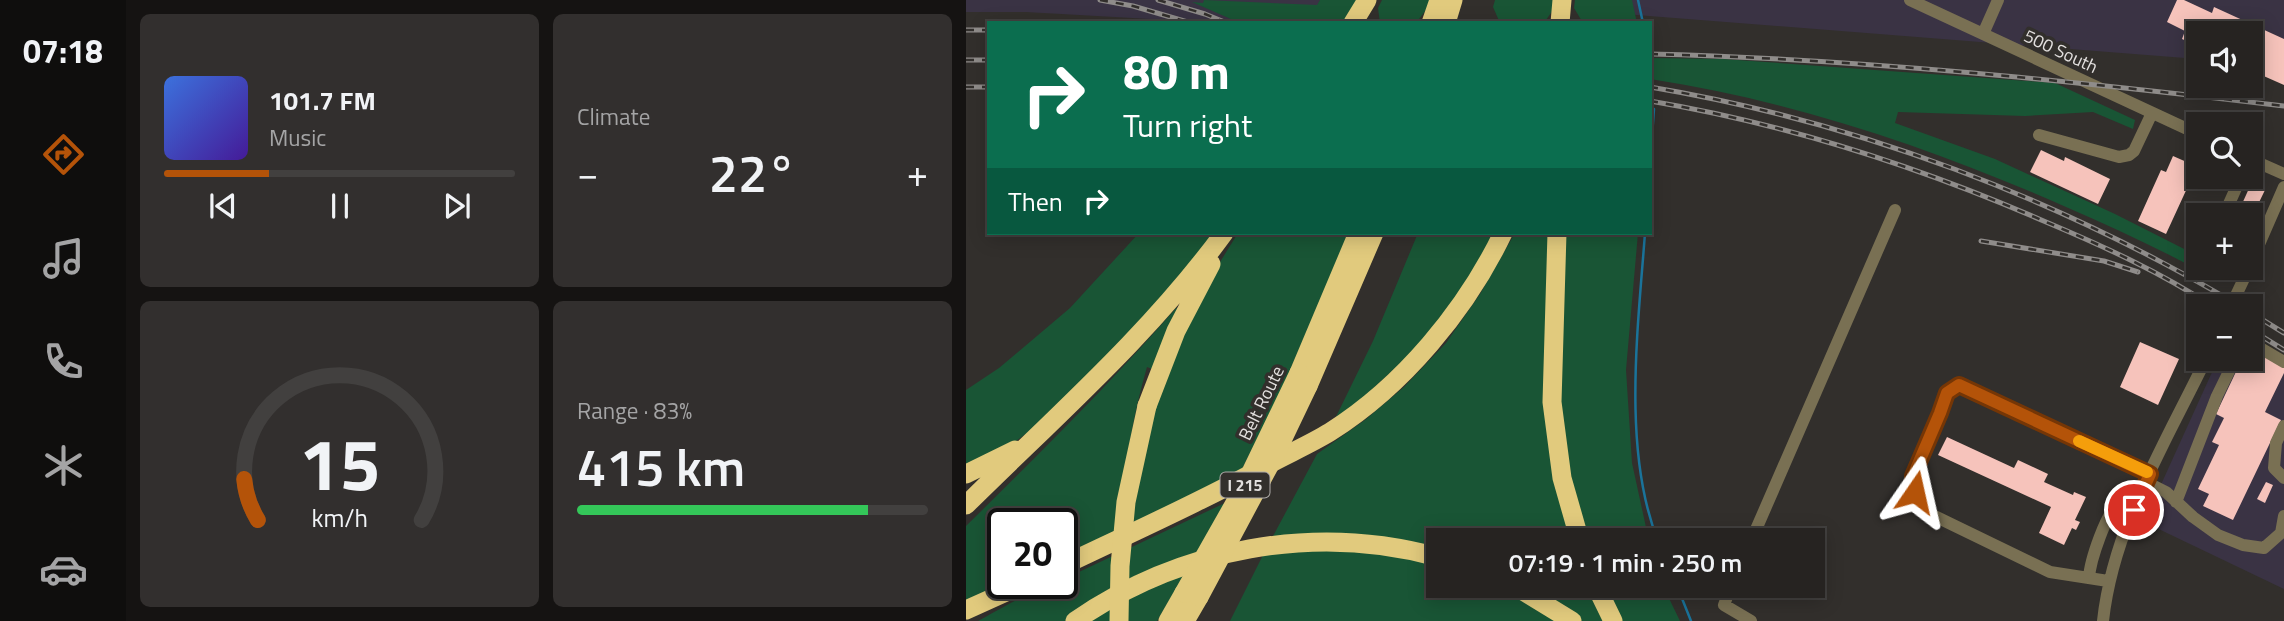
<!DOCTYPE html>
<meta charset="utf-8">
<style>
:root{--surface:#262321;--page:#322f2e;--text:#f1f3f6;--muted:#a4a4a5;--line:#42403f;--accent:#b45309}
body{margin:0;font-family:"Titillium Web",sans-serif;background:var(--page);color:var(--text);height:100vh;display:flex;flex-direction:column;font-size:26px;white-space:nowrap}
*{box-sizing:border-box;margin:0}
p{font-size:23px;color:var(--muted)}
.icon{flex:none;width:38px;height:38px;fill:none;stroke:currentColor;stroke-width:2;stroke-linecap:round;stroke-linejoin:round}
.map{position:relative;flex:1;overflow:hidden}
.details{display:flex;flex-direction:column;gap:14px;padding:14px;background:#151312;width:840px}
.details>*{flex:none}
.banner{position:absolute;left:21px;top:21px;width:665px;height:214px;border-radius:0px;box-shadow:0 4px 18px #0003,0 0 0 2px var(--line);background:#0b6e4f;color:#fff;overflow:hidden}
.tools{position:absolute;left:1220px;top:21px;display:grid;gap:14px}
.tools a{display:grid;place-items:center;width:77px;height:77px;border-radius:0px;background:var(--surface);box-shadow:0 4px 18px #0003,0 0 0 2px var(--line);font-size:35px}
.speed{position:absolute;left:21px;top:508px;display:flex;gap:14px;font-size:35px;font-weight:700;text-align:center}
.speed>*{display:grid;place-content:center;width:91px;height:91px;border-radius:50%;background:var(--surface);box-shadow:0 4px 18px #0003,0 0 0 2px var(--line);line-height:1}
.speed .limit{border:4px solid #111;border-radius:10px;background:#fff;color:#111}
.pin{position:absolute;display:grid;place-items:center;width:60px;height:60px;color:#fff;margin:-30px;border:4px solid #fff;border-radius:50%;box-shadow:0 2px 7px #0007}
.me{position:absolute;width:77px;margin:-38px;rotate:11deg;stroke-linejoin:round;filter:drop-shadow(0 0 5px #0008)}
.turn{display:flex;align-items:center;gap:24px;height:147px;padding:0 21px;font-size:32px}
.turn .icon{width:91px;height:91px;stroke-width:2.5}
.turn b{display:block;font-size:49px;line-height:60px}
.then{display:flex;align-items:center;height:66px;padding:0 21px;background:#0003;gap:14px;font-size:26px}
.big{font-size:52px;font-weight:600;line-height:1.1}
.details .card{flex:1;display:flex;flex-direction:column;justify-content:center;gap:10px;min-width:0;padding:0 24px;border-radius:10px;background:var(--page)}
.details .dial{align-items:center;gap:0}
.dial svg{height:182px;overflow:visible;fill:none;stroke:var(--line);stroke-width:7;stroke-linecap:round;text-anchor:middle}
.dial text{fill:var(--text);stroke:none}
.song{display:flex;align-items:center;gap:21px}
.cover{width:84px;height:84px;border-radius:10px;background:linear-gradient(135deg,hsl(220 70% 55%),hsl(260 70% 35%))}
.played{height:7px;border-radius:4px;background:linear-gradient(90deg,var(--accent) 30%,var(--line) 30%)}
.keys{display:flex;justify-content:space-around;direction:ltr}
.heat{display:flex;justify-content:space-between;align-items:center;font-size:38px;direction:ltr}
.charge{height:10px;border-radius:5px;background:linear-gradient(90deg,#34c759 83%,var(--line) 0)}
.details .tiles{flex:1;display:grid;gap:14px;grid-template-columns:repeat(2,1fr)}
.trip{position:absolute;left:460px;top:528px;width:399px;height:70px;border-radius:0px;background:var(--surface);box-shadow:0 4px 18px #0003,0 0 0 2px var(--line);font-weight:600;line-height:70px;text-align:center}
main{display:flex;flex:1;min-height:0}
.tabs{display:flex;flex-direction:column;width:126px;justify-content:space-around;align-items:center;background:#0f0e0d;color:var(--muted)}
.tabs .icon{width:49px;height:49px}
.tabs .selected{color:var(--accent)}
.tabs b{font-size:32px;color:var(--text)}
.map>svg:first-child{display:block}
.industrial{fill:#3a3344}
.green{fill:#195535}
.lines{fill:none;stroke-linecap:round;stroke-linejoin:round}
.stream{stroke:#1a739a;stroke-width:2.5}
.building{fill:#f6c3bb}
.minor{stroke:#797053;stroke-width:12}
.highway{stroke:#e1ca7d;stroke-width:19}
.rail-casing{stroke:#8f8c8a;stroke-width:5}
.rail{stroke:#322f2c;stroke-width:2.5;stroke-dasharray:8;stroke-linecap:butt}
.highway-bridge{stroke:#e1ca7d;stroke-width:19}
.route-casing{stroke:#753606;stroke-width:18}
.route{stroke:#b45309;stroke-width:12}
.slow{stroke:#f59e0b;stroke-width:12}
.labels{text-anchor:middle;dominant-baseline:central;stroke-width:7;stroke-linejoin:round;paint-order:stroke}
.shield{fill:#322f2c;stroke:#aeaba9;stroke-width:2}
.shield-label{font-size:16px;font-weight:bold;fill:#e3e0df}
.street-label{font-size:18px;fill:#e3e0df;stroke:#322f2c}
</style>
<main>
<nav class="tabs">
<b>07:18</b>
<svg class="icon selected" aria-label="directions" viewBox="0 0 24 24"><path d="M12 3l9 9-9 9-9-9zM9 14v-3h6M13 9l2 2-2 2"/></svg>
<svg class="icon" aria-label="music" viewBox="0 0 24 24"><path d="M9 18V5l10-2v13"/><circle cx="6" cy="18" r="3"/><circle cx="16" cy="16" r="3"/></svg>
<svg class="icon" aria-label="phone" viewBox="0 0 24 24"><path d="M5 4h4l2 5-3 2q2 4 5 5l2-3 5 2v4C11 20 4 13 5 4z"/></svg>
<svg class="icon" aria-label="climate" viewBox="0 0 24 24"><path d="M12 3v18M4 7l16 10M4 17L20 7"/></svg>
<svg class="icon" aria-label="car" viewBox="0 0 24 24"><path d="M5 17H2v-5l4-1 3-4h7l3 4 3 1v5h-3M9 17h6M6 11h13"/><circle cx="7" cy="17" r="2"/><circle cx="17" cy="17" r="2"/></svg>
</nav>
<section class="details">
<div class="tiles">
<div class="card">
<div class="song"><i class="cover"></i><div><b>101.7 FM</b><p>Music</p></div></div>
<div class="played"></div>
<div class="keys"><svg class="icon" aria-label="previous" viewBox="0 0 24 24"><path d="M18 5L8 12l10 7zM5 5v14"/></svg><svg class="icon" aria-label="pause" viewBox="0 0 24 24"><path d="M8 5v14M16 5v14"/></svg><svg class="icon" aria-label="next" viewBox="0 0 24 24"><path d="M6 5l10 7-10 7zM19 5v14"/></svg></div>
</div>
<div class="card"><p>Climate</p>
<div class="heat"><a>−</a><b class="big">22°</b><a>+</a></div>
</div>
<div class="card dial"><svg viewBox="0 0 100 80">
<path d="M14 69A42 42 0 1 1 86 69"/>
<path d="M14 69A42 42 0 0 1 8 51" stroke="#b45309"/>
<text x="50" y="56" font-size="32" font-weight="700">15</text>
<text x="50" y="72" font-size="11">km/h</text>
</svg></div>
<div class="card"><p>Range · 83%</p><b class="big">415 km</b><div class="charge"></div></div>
</div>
</section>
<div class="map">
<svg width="1318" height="621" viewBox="0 0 1318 621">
<rect width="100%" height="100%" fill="#322f2c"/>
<path class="industrial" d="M0 0H364L349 23H255L60 12H0Z
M645 0H1318V66L1284 33H1232V59L645 13Z
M1285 335 1318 357V589L1178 522 1252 359H1284Z"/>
<path class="green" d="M238 0 351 5 354 0H394L386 13 374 23H274L226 2 237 3Z
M416 0H464L463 6 450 23H414L412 8Z
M529 0H589V7L578 23H534L527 7Z
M609 0H666L671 23H617L608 8Z
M684 58 757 59 1089 83 1169 120 1167 129 1127 112 1059 116 932 112 929 123 1029 159 1149 214 1232 256V268H1256L1262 271 1249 279C1200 252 1151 229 1100 207 967 148 828 101 684 79Z
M173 233H251L233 258 80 419 42 447 0 471V390L33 368 104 308Z
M272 233H383L316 389 272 477 158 532 198 372 241 283Z
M452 233H533L464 336 365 427 407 341Z
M549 233H584L580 375 606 541H472V550L306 538 351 454 399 420 438 387 480 343 514 294Z
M597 233H672L660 370 666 463 683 541H620L603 481 593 385Z
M210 308 213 310 186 369 181 367C165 421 158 478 150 534L96 558V523H37V583H42L0 602V526C72 455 144 384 210 308Z
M261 502 232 553 115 609 99 621H12C31 611 77 583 96 583V580Z
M367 547 472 562V586H539L596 621H264L299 551Z
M222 569 191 621H120Z
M562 586H624L641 621H616Z
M638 586H697L714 621H655Z"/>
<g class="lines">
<path class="stream" d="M672 0 677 23
M684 164 688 109
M679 233C672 328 656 450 692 541
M711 586 725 621"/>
</g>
<path class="building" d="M1211 0H1218L1246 13 1248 7 1318 39V85L1284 70V33H1232V46L1216 39 1219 31 1201 22Z
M1075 150 1098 161 1099 157 1144 179 1132 204 1064 172Z
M1207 156 1232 167V177H1240L1234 190 1223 184 1200 234 1172 221 1195 170 1200 172Z
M1285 184 1299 190 1284 221V215H1271Z
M1174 342 1213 359 1192 405 1154 387Z
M1295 352 1318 363V373L1299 412 1315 420 1267 520 1237 506 1243 494 1232 489 1253 445 1246 442 1258 418 1250 414 1276 359 1291 361Z
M981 437 1048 468 1052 460 1082 474 1078 482 1107 495 1108 492 1120 497 1109 520 1114 522 1110 530 1106 528 1098 545 1073 533 1085 507 972 455Z
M1300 482 1307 485 1299 503 1291 499Z"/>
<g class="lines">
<path class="minor" d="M944 0 1232 134
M1017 34 1032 0
M1073 135 1153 157 1163 155 1168 151 1186 113
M1284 159 1318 174
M1258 215 1275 177
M1284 265 1318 187
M1265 306 1283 268
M1284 346 1289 345 1318 362
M1318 426 1310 443 1308 468 1318 478
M1180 482 1200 492 1227 517 1252 535 1277 545 1298 548 1315 533 1318 516
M1210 502 1251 396 1269 359
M785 541 929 210
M1123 578C1124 561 1140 512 1154 502 1160 497 1168 495 1175 493
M1142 581 1084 572 950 507 947 476 974 413 980 393 993 385 1184 474
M765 586 758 605 785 621
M1137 621C1147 527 1200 442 1240 359"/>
<path class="highway" d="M387 23 401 0
M465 23 473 0
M480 23 487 0
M594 23 596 0
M591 233 586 402 596 478 614 541
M333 373 392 233
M342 386 408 233
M181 406 210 331 245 264
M0 474 49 450
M0 505C89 417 184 334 258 233
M96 566C167 532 239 500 307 462 326 452 346 443 364 432 437 386 500 310 537 233
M549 586 606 621
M630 586 647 621
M0 610 60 583
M109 621C215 548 348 523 472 557
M202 621 218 593
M219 621 233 597"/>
<defs>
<path id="rail" d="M134 0 167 6 225 23
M192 0 239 14 261 23
M0 30H23
M684 54C897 59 1107 81 1318 106
M0 60H23
M0 87H23
M684 87C893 122 1093 199 1274 306
M684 101C821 124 954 167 1080 222 1137 246 1194 272 1246 306
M1015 241 1138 261 1172 272
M1284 312 1318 333
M1284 329 1318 350"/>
</defs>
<use href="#rail" class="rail-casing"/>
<use href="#rail" class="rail"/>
<path class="highway-bridge" d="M218 593 278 487 333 373
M233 597 310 453 342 386
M153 621 154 566 160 502 181 406"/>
</g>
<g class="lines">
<defs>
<path id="route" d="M949 492 947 476 974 413 981 393 993 385 1184 474 1168 510"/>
</defs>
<use href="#route" class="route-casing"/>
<use href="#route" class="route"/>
<path class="slow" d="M1113 441 1181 472"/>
</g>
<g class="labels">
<rect class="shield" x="254.5" y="472.5" width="49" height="25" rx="5"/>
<g class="shield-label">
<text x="279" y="485">I 215</text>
</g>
<g class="street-label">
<text transform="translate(1095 51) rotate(25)">500 South</text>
<text transform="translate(295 403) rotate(-64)">Belt Route</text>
</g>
</g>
</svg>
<div class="tools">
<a><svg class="icon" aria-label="sound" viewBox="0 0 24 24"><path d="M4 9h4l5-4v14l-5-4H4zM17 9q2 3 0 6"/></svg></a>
<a><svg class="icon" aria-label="search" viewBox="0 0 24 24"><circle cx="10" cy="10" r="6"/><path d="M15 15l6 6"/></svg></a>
<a>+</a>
<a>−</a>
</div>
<div class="speed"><div class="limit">20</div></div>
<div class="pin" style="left:1168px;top:510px;background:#d93025"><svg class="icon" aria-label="arrive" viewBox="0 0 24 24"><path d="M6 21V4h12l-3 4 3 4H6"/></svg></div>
<svg class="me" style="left:949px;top:492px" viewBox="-20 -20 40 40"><path d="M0-17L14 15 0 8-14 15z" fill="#b45309" stroke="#fff" stroke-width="4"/></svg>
<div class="trip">07:19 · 1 min · 250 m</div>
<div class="banner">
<div class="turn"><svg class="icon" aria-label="right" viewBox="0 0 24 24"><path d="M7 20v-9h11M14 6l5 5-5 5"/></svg><div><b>80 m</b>Turn right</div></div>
<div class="then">Then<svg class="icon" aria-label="right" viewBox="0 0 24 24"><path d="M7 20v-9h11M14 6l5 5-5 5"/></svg></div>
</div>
</div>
</main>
